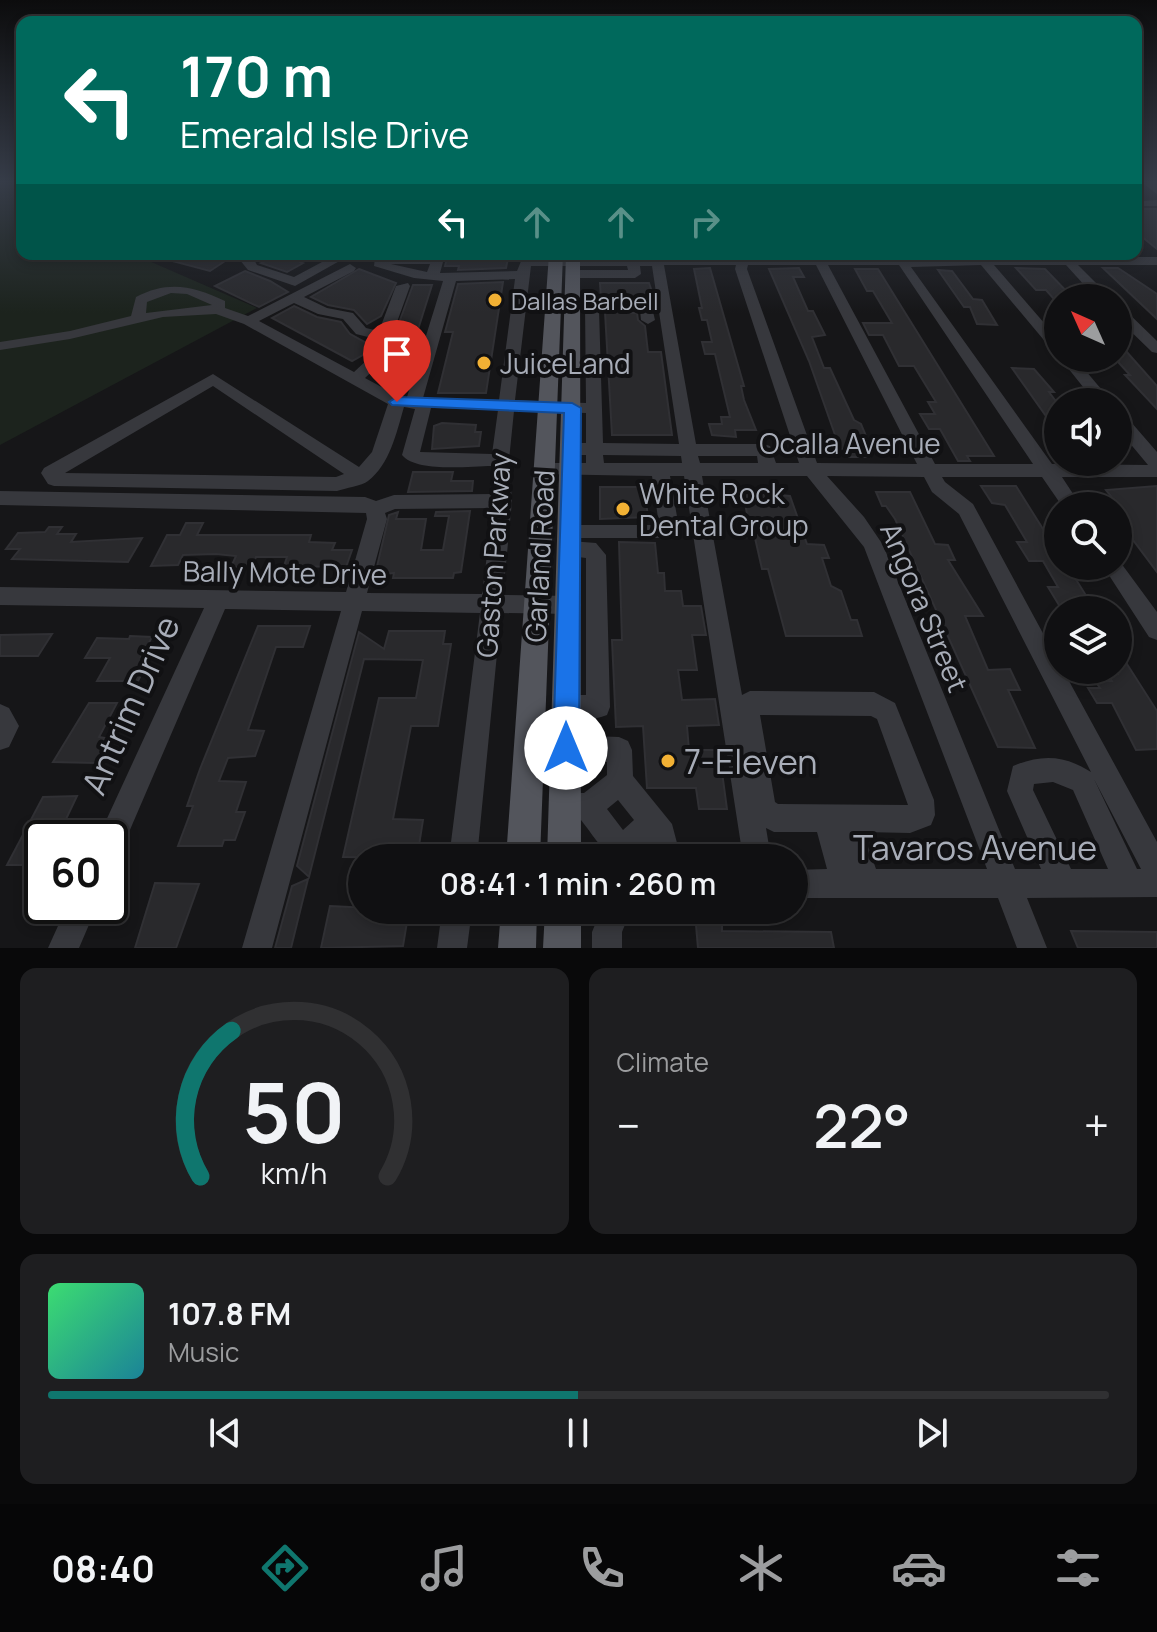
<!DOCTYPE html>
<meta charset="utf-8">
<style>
:root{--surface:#101012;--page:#1e1e20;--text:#f1f3f6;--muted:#9c9d9f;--line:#303032;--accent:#0f766e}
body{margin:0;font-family:Manrope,sans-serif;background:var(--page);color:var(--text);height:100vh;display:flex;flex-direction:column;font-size:30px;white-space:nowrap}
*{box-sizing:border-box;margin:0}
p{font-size:26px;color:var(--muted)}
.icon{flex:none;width:44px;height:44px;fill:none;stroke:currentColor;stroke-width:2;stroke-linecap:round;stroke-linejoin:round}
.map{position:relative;height:948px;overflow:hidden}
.panel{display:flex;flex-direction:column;gap:20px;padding:20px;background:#09090a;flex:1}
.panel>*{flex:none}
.guide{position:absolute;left:16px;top:16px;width:1126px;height:244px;border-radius:16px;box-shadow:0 4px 12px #0003,0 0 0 2px var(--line);background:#00695c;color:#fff;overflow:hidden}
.needle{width:52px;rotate:315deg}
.buttons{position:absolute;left:1044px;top:284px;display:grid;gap:16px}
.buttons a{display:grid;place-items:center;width:88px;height:88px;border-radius:50%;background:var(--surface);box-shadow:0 4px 12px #0003,0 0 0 2px var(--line);font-size:40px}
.speed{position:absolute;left:24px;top:820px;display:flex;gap:16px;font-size:40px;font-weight:700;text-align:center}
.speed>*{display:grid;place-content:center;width:104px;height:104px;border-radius:50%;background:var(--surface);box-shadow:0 4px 12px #0003,0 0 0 2px var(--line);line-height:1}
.speed .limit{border:4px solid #111;border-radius:12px;background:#fff;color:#111}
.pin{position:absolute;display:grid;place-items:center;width:68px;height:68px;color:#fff;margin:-82px -34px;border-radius:50% 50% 50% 0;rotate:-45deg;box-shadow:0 0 8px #0007}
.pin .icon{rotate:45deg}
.me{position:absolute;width:88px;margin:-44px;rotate:0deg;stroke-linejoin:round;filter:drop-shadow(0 0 6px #0008)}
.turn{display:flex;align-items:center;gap:28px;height:168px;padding:0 32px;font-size:36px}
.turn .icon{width:104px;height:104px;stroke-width:2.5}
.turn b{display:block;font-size:56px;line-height:68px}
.lanes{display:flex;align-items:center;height:76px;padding:0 32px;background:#0003;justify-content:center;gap:40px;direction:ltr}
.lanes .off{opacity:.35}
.big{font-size:60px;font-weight:600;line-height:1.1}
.panel .tile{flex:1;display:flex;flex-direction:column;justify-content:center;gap:12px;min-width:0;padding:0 28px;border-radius:16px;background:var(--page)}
.panel .dial{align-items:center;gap:0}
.dial svg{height:208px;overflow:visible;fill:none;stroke:var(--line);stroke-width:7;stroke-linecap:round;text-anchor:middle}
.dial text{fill:var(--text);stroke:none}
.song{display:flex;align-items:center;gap:24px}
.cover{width:96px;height:96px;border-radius:12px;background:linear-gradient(135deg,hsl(140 70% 55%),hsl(190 70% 35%))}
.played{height:8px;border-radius:4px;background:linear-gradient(90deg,var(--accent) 50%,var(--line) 50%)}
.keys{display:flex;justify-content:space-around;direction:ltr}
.heat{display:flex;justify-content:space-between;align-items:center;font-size:44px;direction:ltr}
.panel .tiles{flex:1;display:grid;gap:20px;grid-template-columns:1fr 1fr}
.tile:last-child{grid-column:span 2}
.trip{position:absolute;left:348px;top:844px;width:460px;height:80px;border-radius:40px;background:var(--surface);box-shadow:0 4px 12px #0003,0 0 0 2px var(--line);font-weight:600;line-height:80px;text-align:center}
.menu{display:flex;height:128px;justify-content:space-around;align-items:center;background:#060607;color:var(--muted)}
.menu .icon{width:56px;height:56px}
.menu .on{color:var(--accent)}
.menu b{font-size:36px;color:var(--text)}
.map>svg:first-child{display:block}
.green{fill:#1c231d}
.building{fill:#29292c;stroke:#303034;stroke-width:2}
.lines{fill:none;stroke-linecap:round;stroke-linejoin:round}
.minor{fill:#37383d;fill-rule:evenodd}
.major{fill:#53555c;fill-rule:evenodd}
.route{fill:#1a73e8;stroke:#114b97;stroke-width:2}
.poi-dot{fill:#f2b134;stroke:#111113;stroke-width:3}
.labels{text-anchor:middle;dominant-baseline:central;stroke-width:8;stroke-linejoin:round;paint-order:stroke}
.far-poi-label{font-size:24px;fill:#a8adb8;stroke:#111113;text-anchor:start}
.poi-label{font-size:28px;fill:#a8adb8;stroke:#111113;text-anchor:start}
.street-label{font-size:28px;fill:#a8adb8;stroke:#111113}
.near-street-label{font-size:34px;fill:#a8adb8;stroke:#111113}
.near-poi-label{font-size:34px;fill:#a8adb8;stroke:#111113;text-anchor:start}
</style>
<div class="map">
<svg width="1157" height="948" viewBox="0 0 1157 948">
<rect width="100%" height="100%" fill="#161618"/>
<path class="green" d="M0 180H22V254H133L257 308 0 445Z"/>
<path class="building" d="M1136 209H1157V249L1136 232Z
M161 254H217L231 257 210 271 161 258Z
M280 254H282L303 263 287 272 261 263Z
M448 254H509L506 268 458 270 459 266H445Z
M710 268 744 386H741L744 400 756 430H735L736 437 712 435 709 424H722L721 417H730L715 354H705L702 342H712L707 320H702L699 308H702L694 269Z
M799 268 804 277H793L808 311H813L825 335 812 337 824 368H830L854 420 861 424 866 436H860L869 457H848L844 449H840L809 361 769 269Z
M1016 268 1045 269 1073 298H1053L1046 290H1036Z
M1103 268H1118L1157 294V319Z
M359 269 396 283 381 316 367 324 354 310 328 305 311 297Z
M855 269H878L994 456H967L970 461H958L940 429H929L920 414H935L928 402H936L914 366H899L883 335H869L863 323H892L873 291H867Z
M938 270 952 271 973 299 982 300 997 325 977 324 970 307H964Z
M245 271 270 281 288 292 259 307 215 286Z
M503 282 486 393H438L453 332H445L458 284Z
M600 283H649L654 298H601Z
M413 285H432L404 374H380Z
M294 306 317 317 341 322 350 334 370 345 368 352 352 361 272 318Z
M605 312 637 313 638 320 645 326 648 352H661L672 435H612Z
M1118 342 1157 386V409L1125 375H1130L1119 363Z
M1012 368 1034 369 1054 392H1049L1058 404V433Z
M442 423 476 425 475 432H481L479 446 432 449 434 426Z
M413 472H453L451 481H473L472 491 408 492Z
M981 486H1016L1048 537H1058V569L1072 573 1095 610H1062L1048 587H1058L1043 561H1029L1017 542H1027L1005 505 992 503Z
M1157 486V572L1121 524H1124L1118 516V506H1110L1105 500H1114L1106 490Z
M600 487H644L648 517 600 519Z
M743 492 790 496 807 544 824 545 829 558H822L831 586 841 591 851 620H857L862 636H786L768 569H762L755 538 745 537 740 514H747Z
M876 492H910L935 544 948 545 955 560H948L983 616H965L988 670 1010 669 1020 690H1008L1035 748 998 747 895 519 886 506H882Z
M470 511 461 572 454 573 453 578H393L394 573 375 575 389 515 398 512 396 519H426L421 550H443L449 516H435L436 512Z
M186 523H203L197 535H311L309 542 335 543 332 550H352L346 567 284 566 287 557H256L252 567H231L236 556 216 554 183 555 178 565 151 566 167 535H180Z
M49 527H62L57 534H76L71 542 142 538 128 562 12 559 20 549H6L18 533 45 532Z
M619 542 655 543 658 573H664L665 591H681L683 606H701L706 635H692L697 670H678L682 700 715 699 719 725 687 726 689 750H719L727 809H699L696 788H647L643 726 616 727 612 640H622Z
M258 626H310L303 647H276L248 730 264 731 255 756 228 758 219 781 246 782 236 812H245L235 840H224L222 846H178L193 806H187L200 769Z
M389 631H445L443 644H451L438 726H411L393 819 423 820 417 858 343 857 379 698H416L423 660 364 659 309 877 297 866 359 632 384 649Z
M52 634 38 656H0V635Z
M130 636 152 637 141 657H150L138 681H97L110 658H85L97 638 129 639Z
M1118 650 1157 711V749L1136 750 1112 703H1097L1088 688H1100L1095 681H1112L1108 674H1118Z
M89 703H117L99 737 105 738 100 746H104L96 763 53 762Z
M77 796 57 838H42V865H7L43 797Z
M308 879 291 948H275L292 886Z
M155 883 199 884 176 948H135Z
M330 906 409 910 403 946 321 948Z
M696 925H722V931L831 932 834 948H698Z
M1071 931 1157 932V948H1078Z"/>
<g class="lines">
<path class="minor" d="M1150 180H1157V194L1144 184Z
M1136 197 1143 201 1157 200V206H1136Z
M235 254H251L257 265 294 277 337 254H352L295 286 248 270Z
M524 254H536L534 258H739L740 254H752L751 258H900V254H912V258L1063 257V254H1073L1075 257H1157V265H1078L1111 298H1096L1066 265H994L1058 339V352L1053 351 981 265 911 267 1052 464 1148 465 1118 429V413L1124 414 1157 452V477H1062L1081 506H1062L1042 477H942L945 482 973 504 1058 661V670H1063L1157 842V897L1027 898 1047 948H1017L998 898H794V870L827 869 817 832H774L766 828 771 858H743L684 476H670L679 528 673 538H564L561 533 564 528 571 525H659L652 476 538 474 535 469 544 463H586V455H572L563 449 572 443H586V413L514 411 509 460 512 501 503 595 570 596 578 598 581 605 578 612 570 614 501 613 477 858H449L480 613 362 611 272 948H242L341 611 225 609 120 853 110 857V838H98L204 608 0 605V587L346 592 367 519 366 513 0 505V491L365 497 376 501 394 495 493 494 492 466C469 466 417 473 402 455L415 409 404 407C396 434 390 464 368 481 362 486 345 488 337 491L54 486 48 484 41 473 44 468 213 374 359 467 372 452 388 404 244 324 216 314 163 317 70 339 0 350V342L70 331 131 316 136 297C168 280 194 286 225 301V308L248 316 350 264 356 268 354 271 304 297 327 308 353 313 366 328 379 331 396 286 408 283 410 286 383 361 365 378 400 397H407L443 281 414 278 374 266 375 257 434 256 443 262 440 273 517 271ZM391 264H430L427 272ZM664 265H736L735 269 799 463H776L770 446 764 444H696ZM748 265H816L917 464 817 463 747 269ZM828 265H899L1033 464H935ZM531 266H627L628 270H573L567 274 573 278H635L641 274 640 266H652L679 444 603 443 599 309 640 310 641 320 648 324 655 320 651 303 592 301 585 305 586 403 515 400ZM515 279 499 400 423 398 456 281ZM171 293 187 294 212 305 146 313 147 302ZM294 303 318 314 343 319 356 334 376 339 368 359 354 372 259 321ZM213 386 344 474 336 477 65 473ZM431 408 498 410 492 454 420 452ZM603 455 681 456 682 463H604ZM698 456H757L758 463H700ZM702 476H807L864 547 987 869H876L863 832 910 833 931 825 935 815 934 800 895 703 874 692 750 691 742 695ZM827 476 924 477 932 492 959 514 1091 772C1064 755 1042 754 1013 766L1007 791 1041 869H1015L883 545 864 517ZM493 508 482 594 367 593 387 519 385 513 395 509ZM760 715 871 716 877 719 908 805 778 804 775 802ZM1094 779 1141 869H1137ZM1053 782 1073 790 1108 869H1071L1033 790 1034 784Z
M1118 307 1123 308 1157 341V353L1152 352 1118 319Z
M1060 358H1075L1112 402H1095Z
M570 541 596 543 606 555 610 707 607 715C592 721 572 721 557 715L554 707 557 699 566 695H586V558L563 555 560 549 563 543Z
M1118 559 1157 612V640L1149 637 1103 566H1118Z
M0 704 9 708 19 726 9 747 0 750Z
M566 735 619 737 628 741 632 750 633 776 672 824 681 858H653L650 843 644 848 645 858C603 858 606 852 581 820L556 815 552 806 556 797 565 793H584L607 775V762L566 761 557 757 553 748 557 739ZM618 800 634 820 623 830 607 809Z
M67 906H97L79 948H48Z
M442 910H472L467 948H437Z
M601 910H631L622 932V948H592V932Z"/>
<path class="major" d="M549 254H563L540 858H506Z
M566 254H580L581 858H547Z
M501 910H537L536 948H498Z
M545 910H581V948H543Z"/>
</g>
<linearGradient id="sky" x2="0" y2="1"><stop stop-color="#0c0c0d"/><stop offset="0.58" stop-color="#363c48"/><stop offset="1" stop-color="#363c48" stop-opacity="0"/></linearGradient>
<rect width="1157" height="313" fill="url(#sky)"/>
<path class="route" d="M397 397 572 403 581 408 579 748 575 757 566 761 557 757 553 748 564 413 392 405 389 402Z"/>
<g class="poi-dot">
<circle cx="495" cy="300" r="8"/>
<circle cx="484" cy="363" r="8"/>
<circle cx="623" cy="509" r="8"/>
<circle cx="668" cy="761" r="8"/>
</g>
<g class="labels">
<g class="far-poi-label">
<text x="511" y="300">Dallas Barbell</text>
</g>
<g class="poi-label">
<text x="500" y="363">JuiceLand</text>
<text x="639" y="493">White Rock<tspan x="639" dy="32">Dental Group</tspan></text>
</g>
<g class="street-label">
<text x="850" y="443">Ocalla Avenue</text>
<text transform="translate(493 555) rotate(-86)">Gaston Parkway</text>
<text transform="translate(539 556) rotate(-87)">Garland Road</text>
<text transform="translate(285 572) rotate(1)">Bally Mote Drive</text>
<text transform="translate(925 607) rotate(67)">Angora Street</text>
</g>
<g class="near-street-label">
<text transform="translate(130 705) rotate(-66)">Antrim Drive</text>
<text x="975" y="847">Tavaros Avenue</text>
</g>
<g class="near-poi-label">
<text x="684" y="761">7-Eleven</text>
</g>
</g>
</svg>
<div class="buttons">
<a><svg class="needle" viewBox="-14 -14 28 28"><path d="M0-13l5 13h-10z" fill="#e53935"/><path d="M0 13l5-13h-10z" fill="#9c9d9f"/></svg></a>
<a><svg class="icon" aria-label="sound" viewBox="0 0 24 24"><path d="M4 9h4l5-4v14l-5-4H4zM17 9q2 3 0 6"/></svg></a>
<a><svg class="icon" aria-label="search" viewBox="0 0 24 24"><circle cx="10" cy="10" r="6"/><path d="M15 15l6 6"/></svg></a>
<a><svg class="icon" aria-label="layers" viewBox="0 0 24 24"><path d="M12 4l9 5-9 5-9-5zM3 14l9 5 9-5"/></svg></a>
</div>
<div class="speed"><div class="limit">60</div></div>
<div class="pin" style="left:397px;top:402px;background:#d93025"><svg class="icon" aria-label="arrive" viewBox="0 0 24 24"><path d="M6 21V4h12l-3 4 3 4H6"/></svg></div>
<svg class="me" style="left:566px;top:748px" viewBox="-20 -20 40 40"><circle r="19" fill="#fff"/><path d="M0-13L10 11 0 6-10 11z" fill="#1a73e8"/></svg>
<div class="trip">08:41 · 1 min · 260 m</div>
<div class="guide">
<div class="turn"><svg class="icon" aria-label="left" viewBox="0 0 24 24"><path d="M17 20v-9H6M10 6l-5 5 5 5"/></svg><div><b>170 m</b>Emerald Isle Drive</div></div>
<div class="lanes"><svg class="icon" aria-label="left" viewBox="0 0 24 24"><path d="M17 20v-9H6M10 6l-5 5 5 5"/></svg><svg class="icon off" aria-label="ahead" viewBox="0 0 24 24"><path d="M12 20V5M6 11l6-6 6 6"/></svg><svg class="icon off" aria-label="ahead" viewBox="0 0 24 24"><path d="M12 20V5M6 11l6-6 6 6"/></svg><svg class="icon off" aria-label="right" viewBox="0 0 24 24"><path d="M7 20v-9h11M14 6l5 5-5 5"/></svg></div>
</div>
</div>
<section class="panel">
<div class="tiles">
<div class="tile dial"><svg viewBox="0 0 100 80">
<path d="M14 69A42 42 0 1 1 86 69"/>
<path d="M14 69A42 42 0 0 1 26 13" stroke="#0f766e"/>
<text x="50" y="56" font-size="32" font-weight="700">50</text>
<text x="50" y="72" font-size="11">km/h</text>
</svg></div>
<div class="tile"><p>Climate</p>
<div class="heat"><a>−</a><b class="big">22°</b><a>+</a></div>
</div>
<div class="tile">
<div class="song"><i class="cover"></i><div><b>107.8 FM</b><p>Music</p></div></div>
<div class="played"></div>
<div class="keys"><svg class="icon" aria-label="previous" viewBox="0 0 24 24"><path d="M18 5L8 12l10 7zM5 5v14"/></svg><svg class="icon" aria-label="pause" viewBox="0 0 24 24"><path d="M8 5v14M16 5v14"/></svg><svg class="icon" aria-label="next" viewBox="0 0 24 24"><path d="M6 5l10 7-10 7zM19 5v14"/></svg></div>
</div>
</div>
</section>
<nav class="menu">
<b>08:40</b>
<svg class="icon on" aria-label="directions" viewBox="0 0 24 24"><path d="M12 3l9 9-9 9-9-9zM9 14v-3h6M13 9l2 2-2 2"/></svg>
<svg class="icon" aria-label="music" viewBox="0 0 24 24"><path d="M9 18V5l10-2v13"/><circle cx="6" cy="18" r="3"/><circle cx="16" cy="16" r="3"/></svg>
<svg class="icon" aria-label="phone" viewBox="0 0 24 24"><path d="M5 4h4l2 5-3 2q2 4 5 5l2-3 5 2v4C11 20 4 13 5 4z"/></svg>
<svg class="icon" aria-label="climate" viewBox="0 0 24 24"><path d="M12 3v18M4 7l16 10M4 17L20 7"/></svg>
<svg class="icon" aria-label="car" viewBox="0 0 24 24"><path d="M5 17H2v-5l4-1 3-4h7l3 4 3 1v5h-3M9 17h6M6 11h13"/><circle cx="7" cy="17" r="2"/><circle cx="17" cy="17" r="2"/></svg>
<svg class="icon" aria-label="filters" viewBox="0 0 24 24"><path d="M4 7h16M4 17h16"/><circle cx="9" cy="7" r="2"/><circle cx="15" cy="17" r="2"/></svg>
</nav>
